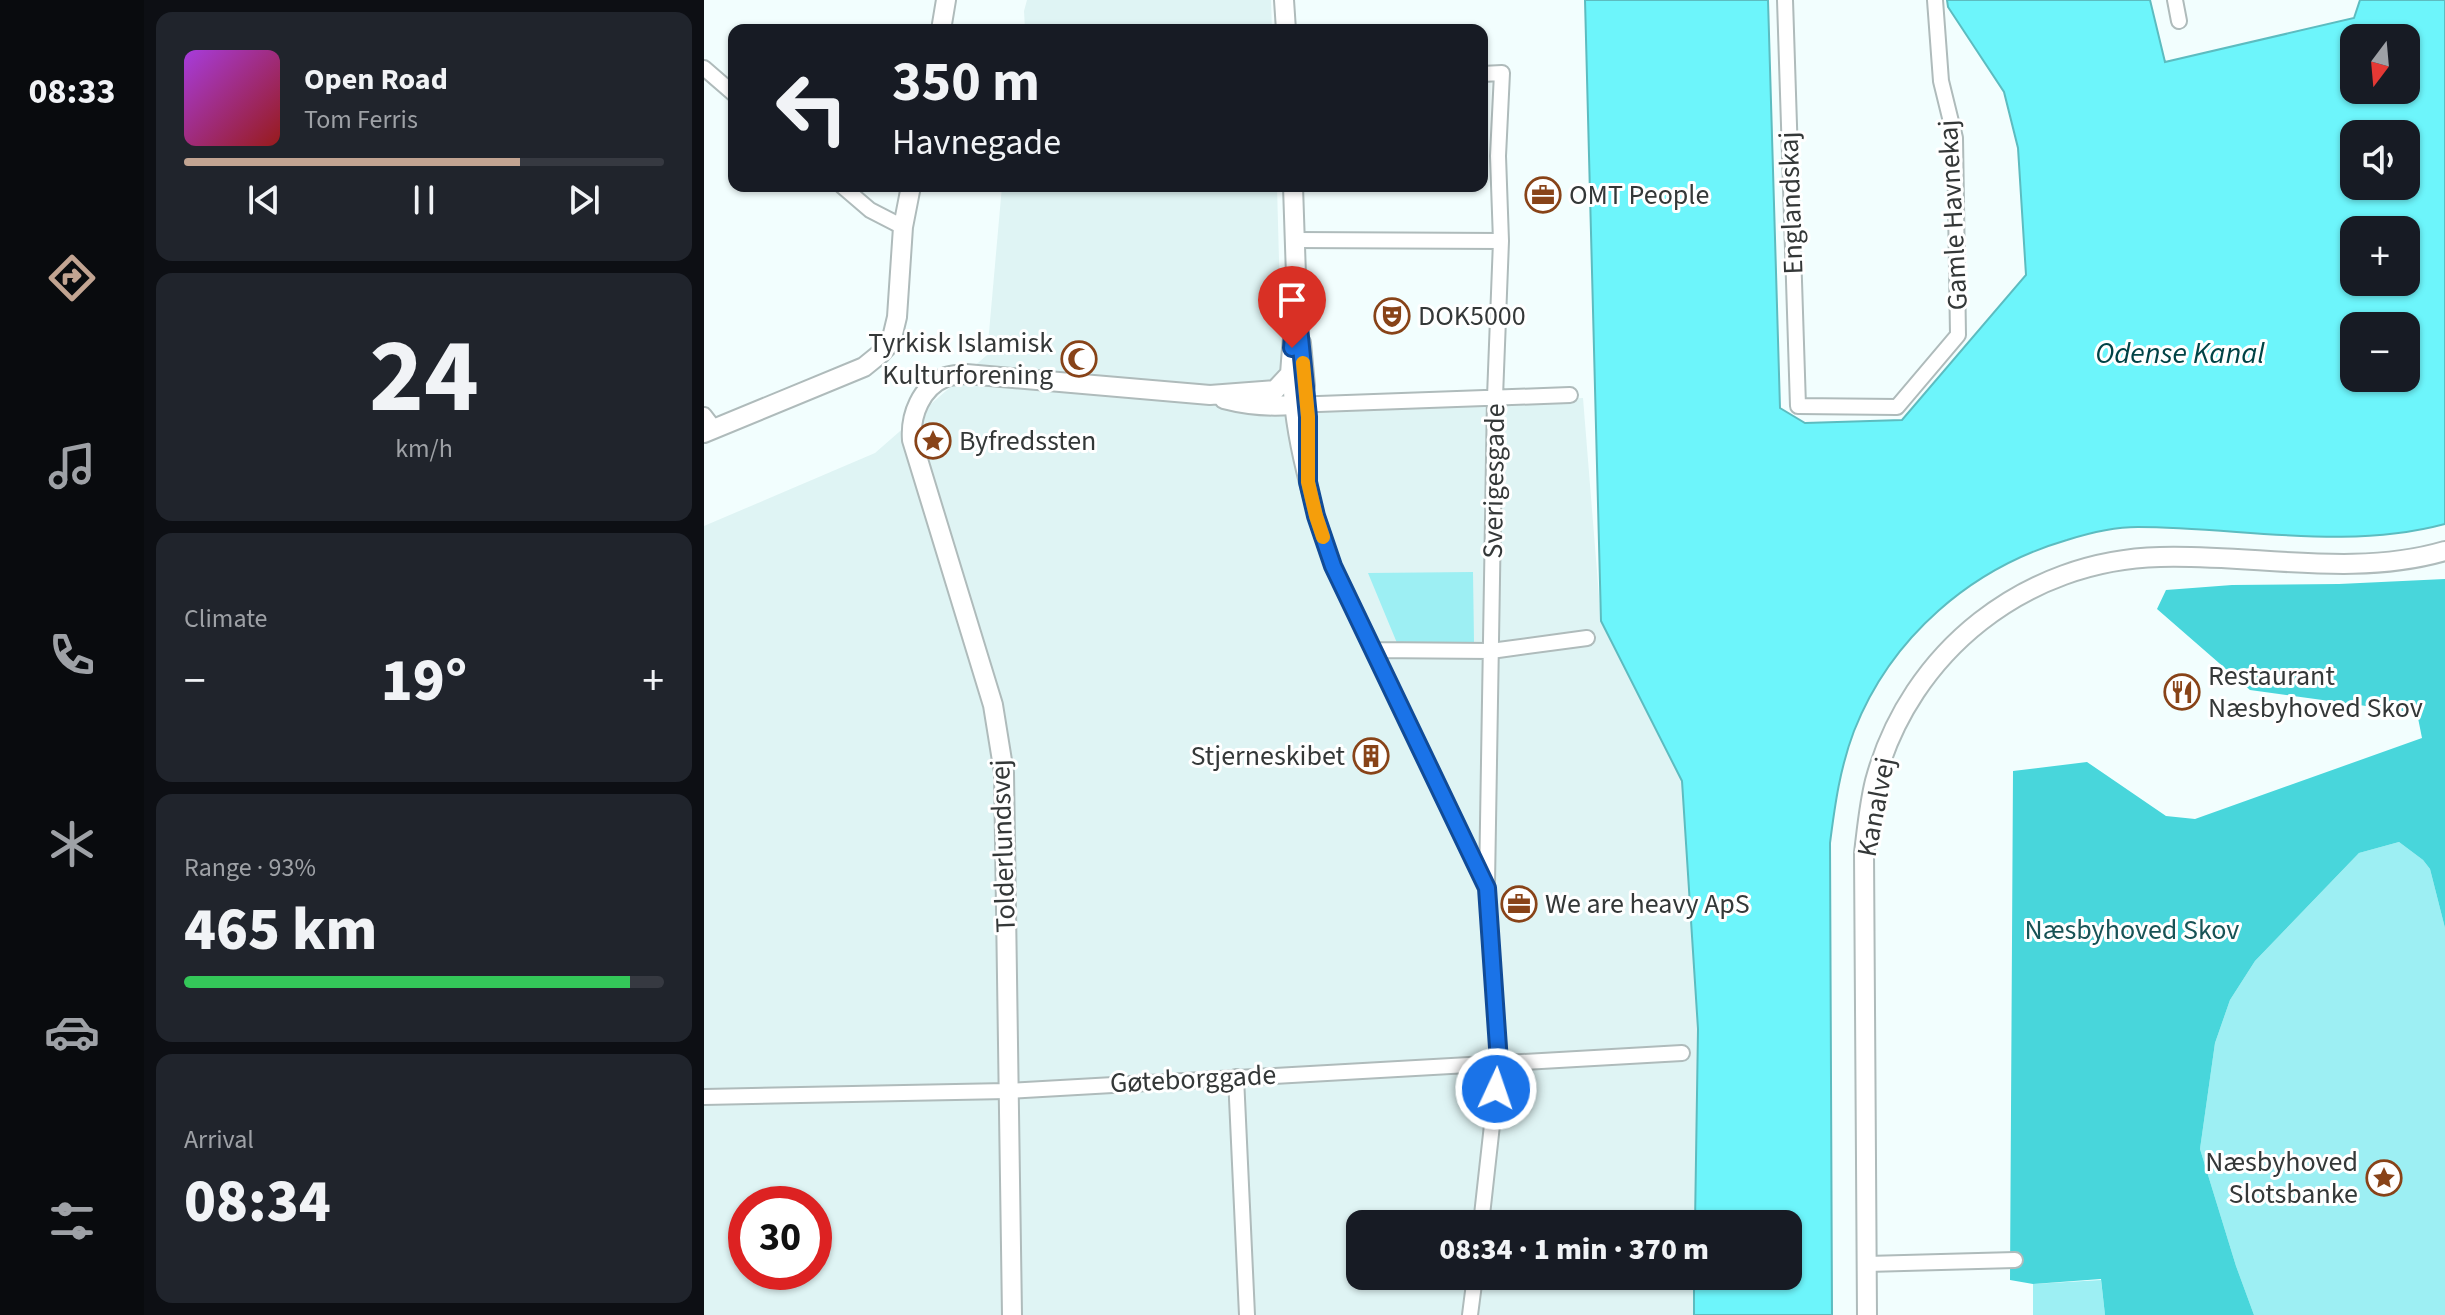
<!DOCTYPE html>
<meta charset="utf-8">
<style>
:root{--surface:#171b24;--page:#20242c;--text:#f1f3f6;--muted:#9ea1a6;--line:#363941;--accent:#c2a492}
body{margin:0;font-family:"Source Sans 3",sans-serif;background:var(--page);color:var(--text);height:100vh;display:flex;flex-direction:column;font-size:30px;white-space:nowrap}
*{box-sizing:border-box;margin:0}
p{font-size:26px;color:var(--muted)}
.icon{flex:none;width:44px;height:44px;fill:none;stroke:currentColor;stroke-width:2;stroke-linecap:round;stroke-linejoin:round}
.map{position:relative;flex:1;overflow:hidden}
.drawer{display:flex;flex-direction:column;gap:12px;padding:12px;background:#0d0f14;width:560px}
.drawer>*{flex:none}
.top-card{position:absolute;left:24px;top:24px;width:760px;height:168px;border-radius:16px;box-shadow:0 2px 6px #0004;background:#171b24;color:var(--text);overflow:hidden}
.needle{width:52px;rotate:196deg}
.fabs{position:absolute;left:1636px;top:24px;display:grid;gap:16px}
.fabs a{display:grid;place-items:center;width:80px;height:80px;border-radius:16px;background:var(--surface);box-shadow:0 2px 6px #0004;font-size:40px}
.speed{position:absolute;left:24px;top:1186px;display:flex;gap:16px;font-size:40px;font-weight:700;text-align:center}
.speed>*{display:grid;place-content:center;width:104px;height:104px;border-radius:50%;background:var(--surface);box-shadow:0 2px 6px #0004;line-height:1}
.speed .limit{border:12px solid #d22;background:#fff;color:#111}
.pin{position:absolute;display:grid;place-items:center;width:68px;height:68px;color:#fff;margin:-82px -34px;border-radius:50% 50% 50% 0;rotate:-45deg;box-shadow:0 0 8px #0007}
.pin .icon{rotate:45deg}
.me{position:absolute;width:88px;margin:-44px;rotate:3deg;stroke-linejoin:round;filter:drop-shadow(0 0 6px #0008)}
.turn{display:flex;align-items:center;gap:28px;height:168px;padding:0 32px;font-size:36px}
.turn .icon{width:104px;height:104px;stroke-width:2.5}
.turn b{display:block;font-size:56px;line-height:68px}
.big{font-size:60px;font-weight:800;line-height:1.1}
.drawer .card{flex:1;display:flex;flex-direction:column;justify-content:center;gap:12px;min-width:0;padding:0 28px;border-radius:16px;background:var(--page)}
.drawer .dial{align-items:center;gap:0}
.dial b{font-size:104px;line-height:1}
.song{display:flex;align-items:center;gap:24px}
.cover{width:96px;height:96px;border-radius:12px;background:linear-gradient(135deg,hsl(280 70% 55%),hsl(0 70% 35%))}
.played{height:8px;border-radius:4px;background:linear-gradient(90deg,var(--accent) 70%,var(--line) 70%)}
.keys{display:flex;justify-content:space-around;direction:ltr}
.heat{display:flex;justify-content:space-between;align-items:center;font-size:44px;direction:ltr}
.charge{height:12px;border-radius:6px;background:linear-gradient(90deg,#34c759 93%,var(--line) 0)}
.trip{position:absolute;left:642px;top:1210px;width:456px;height:80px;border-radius:16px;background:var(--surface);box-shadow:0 2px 6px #0004;font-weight:800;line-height:80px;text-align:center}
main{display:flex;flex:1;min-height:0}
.dock{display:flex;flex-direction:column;width:144px;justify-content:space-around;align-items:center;background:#090b0e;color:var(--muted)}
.dock .icon{width:56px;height:56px}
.dock .selected{color:var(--accent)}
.dock b{font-size:36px;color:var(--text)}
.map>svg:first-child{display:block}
.built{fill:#dff4f4;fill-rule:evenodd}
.green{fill:#9deff3}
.forest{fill:#48d6db}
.water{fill:#6df5fb;stroke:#5cbcc0;stroke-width:2;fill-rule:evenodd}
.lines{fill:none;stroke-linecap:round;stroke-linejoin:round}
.minor-casing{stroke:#afbbbb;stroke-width:18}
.tertiary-casing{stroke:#afbbbb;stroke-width:22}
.minor{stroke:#fff;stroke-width:14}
.tertiary{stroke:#fff;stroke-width:18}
.route-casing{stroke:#114b97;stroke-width:20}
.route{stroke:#1a73e8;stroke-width:14}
.slow{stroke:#f59e0b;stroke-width:14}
.labels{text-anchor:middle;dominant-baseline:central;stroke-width:6;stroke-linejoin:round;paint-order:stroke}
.poi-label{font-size:28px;fill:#343838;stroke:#fff;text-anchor:start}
.street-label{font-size:28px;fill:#343838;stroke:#fff}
.park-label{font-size:28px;fill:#185356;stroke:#fff}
.water-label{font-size:30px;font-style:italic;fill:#004346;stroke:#fff}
</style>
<main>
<nav class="dock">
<b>08:33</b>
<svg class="icon selected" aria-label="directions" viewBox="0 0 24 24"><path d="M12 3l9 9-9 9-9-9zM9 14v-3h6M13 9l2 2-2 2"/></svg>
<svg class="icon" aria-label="music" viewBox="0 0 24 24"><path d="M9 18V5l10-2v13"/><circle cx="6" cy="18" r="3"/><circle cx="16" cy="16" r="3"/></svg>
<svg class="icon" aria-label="phone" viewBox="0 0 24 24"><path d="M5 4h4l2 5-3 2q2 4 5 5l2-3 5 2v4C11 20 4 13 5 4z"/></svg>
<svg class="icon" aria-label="climate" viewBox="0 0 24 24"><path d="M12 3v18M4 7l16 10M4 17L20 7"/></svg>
<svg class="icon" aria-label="car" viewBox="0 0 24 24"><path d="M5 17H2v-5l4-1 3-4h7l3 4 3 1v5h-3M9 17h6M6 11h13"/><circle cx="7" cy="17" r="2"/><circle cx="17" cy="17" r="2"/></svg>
<svg class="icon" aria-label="filters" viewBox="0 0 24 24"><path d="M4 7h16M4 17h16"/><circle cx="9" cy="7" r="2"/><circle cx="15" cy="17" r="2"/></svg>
</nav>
<section class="drawer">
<div class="card">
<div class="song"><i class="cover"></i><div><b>Open Road</b><p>Tom Ferris</p></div></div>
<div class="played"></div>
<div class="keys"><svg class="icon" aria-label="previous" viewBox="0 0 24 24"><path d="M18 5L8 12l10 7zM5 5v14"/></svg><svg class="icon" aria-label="pause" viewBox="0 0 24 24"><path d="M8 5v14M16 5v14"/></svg><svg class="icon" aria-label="next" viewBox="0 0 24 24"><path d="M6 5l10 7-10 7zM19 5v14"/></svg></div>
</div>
<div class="card dial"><b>24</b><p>km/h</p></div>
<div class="card"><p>Climate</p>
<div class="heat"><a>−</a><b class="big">19°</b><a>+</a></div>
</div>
<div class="card"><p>Range · 93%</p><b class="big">465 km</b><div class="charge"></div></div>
<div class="card"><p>Arrival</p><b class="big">08:34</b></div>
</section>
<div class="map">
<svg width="1741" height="1315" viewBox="0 0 1741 1315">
<rect width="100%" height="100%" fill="#f2fefe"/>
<path class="built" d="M323 0H567L568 30H321L320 11Z
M298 186H573L579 409 879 398 897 621 978 781 994 1029 991 1224H656V1276H990V1315H0V526L171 453 283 355ZM42 1204H110V1272H42Z"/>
<path class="green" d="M769 572 770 642 693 643 664 573Z
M1695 842 1719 860 1726 869 1741 928V1315H1550L1532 1266 1496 1149 1511 1043 1526 1000 1551 961 1655 853Z
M1397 1280 1401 1315H1329V1284Z"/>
<path class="forest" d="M1741 579V928L1726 869 1719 860 1695 842 1655 853 1551 961 1526 1000 1511 1043 1496 1149 1532 1266 1550 1315H1401L1397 1279 1329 1284 1306 1280 1309 771 1383 762 1462 816 1491 819 1718 738 1713 713 1546 690 1453 609 1462 590 1528 585 1635 584Z"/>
<path class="water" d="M881 0H1064L1076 408 1101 423 1198 420 1322 275 1314 148 1300 92 1244 7 1243 0H1446L1461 62 1650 18 1656 0H1741V524C1641 551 1536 527 1434 527 1410 527 1385 533 1363 540 1267 568 1187 637 1150 731 1136 768 1131 804 1126 843L1128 1315H990V1276H1084V1224H991L994 1029 978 781 897 621ZM1650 38H1702V90H1650ZM1650 134H1702V186H1650ZM1650 230H1702V282H1650ZM1650 326H1702V378H1650Z"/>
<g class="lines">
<defs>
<path id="minor" d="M1081 0 1094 406 1193 407 1254 335 1251 138 1237 81 1231 0
M1471 0 1475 21
M0 68 30 94
M778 74 798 73 794 156 797 241 791 397 783 884
M138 186 166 210 199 227
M591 240 797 241
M586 374C588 440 608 505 629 566L783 888 795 1062 777 1224
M602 398 604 457
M587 405 866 395
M0 415 10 428
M669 650 787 651 883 638
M532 1077 543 1315
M0 1097 303 1091 978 1053
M1163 1264 1311 1260
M766 1315 771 1276"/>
<path id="tertiary" d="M580 0 582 30
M237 30 242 0
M589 186 593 306
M520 399C543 405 563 407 587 405L601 386 597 343
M0 433 160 367 176 354 187 342 193 317 199 227 207 186
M308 1315 300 773 289 705 208 440C206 415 217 387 242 377 248 375 256 375 262 374L506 395 571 390 586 374 592 297
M1163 1315 1160 853C1163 829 1165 805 1171 781 1206 651 1322 560 1456 557 1550 554 1649 578 1741 551"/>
</defs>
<use href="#minor" class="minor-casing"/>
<use href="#tertiary" class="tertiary-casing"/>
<use href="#minor" class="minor"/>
<use href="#tertiary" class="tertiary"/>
</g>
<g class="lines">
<defs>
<path id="route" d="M588 348 592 297 604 417V482L612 516 629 566 783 888 795 1062 792 1089"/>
</defs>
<use href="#route" class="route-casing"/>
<use href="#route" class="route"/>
<path class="slow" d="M599 363 604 417V482L612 516 619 537"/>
</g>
<defs>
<symbol id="office-ring" viewBox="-11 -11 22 22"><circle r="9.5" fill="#fff" stroke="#884318" stroke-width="1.5"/><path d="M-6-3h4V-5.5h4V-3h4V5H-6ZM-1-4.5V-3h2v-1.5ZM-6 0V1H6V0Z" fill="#884318"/></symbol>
<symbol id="theatre-ring" viewBox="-11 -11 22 22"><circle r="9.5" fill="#fff" stroke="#884318" stroke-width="1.5"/><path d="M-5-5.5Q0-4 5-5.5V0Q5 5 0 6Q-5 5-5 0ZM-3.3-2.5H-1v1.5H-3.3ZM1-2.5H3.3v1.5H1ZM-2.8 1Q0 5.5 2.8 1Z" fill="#884318"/></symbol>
<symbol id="mosque-ring" viewBox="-11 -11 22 22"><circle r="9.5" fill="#fff" stroke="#884318" stroke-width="1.5"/><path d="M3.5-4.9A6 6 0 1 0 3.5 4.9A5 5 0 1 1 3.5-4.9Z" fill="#884318"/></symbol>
<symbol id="sight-ring" viewBox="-11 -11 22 22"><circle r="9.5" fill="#fff" stroke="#884318" stroke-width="1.5"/><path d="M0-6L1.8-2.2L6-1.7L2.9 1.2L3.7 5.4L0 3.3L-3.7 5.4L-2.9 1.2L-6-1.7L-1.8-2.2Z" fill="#884318"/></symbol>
<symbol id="restaurant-ring" viewBox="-11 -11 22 22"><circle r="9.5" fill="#fff" stroke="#884318" stroke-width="1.5"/><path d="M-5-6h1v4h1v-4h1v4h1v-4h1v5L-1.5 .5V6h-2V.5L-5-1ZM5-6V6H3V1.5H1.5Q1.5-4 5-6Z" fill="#884318"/></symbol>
<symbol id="building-ring" viewBox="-11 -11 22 22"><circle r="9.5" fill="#fff" stroke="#884318" stroke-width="1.5"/><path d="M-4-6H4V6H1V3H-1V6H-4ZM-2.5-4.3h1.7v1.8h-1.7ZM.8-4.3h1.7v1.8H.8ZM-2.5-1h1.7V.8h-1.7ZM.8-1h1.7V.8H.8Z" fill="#884318"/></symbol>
</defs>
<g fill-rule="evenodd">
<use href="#office-ring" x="819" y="175" width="40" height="40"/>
<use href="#theatre-ring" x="668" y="296" width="40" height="40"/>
<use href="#mosque-ring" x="355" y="339" width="40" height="40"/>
<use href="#sight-ring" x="209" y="421" width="40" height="40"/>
<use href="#restaurant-ring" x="1458" y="672" width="40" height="40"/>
<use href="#building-ring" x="647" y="736" width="40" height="40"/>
<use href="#office-ring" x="795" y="884" width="40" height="40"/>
<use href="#sight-ring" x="1660" y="1158" width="40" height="40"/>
</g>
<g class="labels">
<g class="poi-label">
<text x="865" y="195">OMT People</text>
<text x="714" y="316">DOK5000</text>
<text x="349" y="343" text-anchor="end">Tyrkisk Islamisk<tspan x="349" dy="32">Kulturforening</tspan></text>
<text x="255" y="441">Byfredssten</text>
<text x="1504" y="676">Restaurant<tspan x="1504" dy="32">Næsbyhoved Skov</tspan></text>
<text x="641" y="756" text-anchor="end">Stjerneskibet</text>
<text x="841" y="904">We are heavy ApS</text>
<text x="1654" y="1162" text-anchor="end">Næsbyhoved<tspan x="1654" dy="32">Slotsbanke</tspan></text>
</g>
<g class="street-label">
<text transform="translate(1087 203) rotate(-92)">Englandskaj</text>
<text transform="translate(1249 215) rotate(-93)">Gamle Havnekaj</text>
<text transform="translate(790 481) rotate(-89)">Sverigesgade</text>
<text transform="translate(1172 807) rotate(-79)">Kanalvej</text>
<text transform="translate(299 846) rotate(-92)">Tolderlundsvej</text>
<text transform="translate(489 1079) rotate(-3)">Gøteborggade</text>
</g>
<g class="park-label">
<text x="1428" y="930">Næsbyhoved Skov</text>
</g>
<g class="water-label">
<text x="1476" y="353">Odense Kanal</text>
</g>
</g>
</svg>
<div class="fabs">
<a><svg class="needle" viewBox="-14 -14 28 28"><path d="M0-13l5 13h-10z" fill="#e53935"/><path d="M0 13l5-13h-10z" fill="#9ea1a6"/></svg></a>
<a><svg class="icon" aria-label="sound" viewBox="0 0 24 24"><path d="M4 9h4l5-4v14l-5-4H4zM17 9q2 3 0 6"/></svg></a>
<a>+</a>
<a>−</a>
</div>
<div class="speed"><div class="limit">30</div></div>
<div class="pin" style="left:588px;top:348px;background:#d93025"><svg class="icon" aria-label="arrive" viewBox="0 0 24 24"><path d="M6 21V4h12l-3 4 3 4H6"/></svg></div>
<svg class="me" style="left:792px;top:1089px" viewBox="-20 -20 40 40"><circle r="17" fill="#1a73e8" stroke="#fff" stroke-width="3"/><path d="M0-11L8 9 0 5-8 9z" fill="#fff"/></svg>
<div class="trip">08:34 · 1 min · 370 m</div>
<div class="top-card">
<div class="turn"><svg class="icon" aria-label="left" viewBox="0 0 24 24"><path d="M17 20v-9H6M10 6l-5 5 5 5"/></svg><div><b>350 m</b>Havnegade</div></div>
</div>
</div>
</main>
